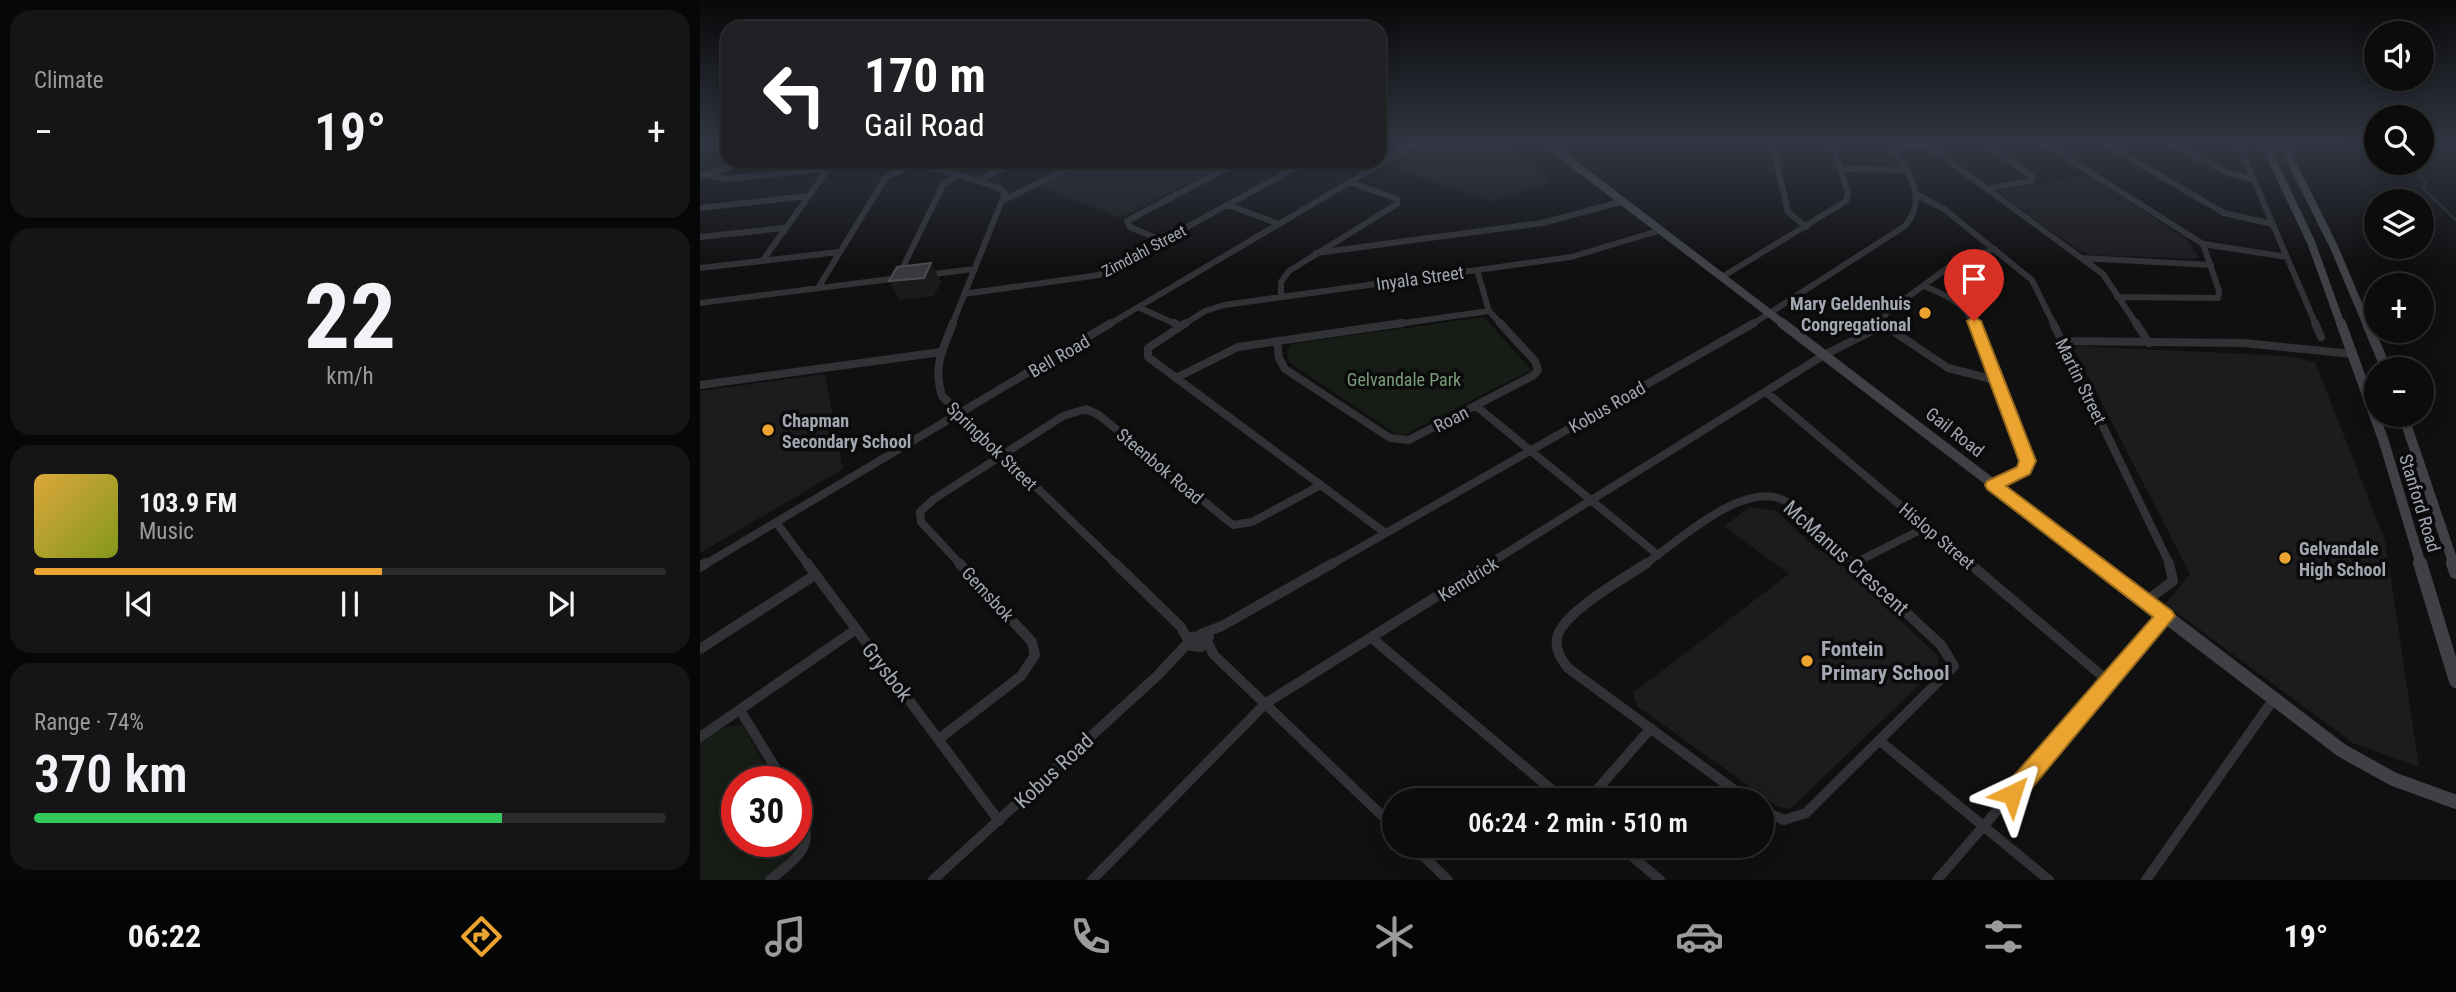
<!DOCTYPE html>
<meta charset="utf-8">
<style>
:root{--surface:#0c0c0d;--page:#151516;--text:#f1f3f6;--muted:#9a9b9d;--line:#2c2c2e;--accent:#eba42f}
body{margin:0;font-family:"Roboto Condensed",sans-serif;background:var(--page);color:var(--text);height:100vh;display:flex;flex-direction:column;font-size:26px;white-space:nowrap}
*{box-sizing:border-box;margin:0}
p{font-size:23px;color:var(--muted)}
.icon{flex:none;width:38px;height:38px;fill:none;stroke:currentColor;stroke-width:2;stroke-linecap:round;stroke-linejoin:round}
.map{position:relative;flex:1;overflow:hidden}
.details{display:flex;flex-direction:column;gap:10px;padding:10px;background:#070707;width:700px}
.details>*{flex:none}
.banner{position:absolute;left:21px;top:21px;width:665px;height:147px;border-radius:21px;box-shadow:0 4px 18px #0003,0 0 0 2px var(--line);background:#202124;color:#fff;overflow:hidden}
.controls{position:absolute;left:1664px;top:21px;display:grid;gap:14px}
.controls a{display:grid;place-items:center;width:70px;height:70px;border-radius:50%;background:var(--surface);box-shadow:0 4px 18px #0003,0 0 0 2px var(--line);font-size:35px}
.speed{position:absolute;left:21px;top:766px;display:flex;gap:14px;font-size:35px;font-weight:700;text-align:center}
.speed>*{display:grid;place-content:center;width:91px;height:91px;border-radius:50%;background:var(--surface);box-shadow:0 4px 18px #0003,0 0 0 2px var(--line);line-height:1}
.speed .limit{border:10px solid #d22;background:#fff;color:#111}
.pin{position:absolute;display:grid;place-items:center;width:60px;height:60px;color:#fff;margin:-72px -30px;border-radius:50% 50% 50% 0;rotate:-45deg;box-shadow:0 0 7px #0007}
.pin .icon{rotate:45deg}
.me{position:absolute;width:77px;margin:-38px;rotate:41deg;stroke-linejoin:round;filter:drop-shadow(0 0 5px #0008)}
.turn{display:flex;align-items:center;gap:24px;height:147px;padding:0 28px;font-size:32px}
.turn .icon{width:91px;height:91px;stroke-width:2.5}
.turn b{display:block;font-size:49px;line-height:60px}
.big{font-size:52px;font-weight:600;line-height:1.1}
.details .widget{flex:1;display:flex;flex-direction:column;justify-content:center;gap:10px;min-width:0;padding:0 24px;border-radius:21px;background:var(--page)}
.details .dial{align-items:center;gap:0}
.dial b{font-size:91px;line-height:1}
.song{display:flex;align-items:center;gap:21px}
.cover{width:84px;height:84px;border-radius:10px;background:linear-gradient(135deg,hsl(40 70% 55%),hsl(70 70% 35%))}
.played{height:7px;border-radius:4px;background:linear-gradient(90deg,var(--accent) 55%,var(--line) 55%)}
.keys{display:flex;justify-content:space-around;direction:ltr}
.heat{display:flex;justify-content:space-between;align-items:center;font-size:38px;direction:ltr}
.charge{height:10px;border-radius:5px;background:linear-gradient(90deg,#34c759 74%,var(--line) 0)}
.trip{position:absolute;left:682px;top:788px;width:392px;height:70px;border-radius:35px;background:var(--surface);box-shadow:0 4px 18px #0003,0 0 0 2px var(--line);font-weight:600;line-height:70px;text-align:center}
.tabs{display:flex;height:112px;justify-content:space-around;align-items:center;background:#050505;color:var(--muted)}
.tabs .icon{width:49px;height:49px}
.tabs .on{color:var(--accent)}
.tabs b{font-size:32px;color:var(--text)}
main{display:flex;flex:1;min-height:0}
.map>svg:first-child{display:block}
.built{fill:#1c1c1e}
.green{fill:#171c17}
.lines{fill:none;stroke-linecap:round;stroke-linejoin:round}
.stream{stroke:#272f34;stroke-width:2}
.street-far2{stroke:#313236;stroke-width:6}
.street-far1{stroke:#313236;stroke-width:8}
.street{stroke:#313236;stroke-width:10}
.secondary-far2{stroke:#3f4146;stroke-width:8}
.secondary-far1{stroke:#3f4146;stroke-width:10}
.secondary{stroke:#3f4146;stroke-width:14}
.shaded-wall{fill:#1b1b1d}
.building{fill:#39393d;stroke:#494b4f;stroke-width:2}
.route{fill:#eba42f;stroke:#996b1f;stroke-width:2}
.poi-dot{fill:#eba42f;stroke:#0b0b0c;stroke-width:2.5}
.labels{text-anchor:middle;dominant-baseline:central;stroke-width:7;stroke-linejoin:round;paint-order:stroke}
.far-street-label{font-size:16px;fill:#a2a7b2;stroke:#0b0b0c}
.street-label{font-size:18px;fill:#a2a7b2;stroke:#0b0b0c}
.poi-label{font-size:18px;font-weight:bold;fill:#a2a7b2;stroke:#0b0b0c;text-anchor:start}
.park-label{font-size:18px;fill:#799d7a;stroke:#0b0b0c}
.near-street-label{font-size:21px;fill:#a2a7b2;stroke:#0b0b0c}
.near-poi-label{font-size:21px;font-weight:bold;fill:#a2a7b2;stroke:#0b0b0c;text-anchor:start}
</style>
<main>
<section class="details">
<div class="widget"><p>Climate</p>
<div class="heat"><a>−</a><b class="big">19°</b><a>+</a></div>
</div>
<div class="widget dial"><b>22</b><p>km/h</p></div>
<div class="widget">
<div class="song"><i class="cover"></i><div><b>103.9 FM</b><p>Music</p></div></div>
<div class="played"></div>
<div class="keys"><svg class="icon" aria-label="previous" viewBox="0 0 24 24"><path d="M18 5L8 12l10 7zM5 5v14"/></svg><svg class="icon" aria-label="pause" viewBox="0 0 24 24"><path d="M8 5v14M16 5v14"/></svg><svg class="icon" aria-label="next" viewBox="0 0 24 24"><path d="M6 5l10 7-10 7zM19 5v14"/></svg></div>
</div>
<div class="widget"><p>Range · 74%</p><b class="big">370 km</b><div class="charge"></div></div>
</section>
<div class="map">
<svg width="1756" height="880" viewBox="0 0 1756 880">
<rect width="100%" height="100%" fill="#101011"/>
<path class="built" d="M732 143H804L851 182 792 202 693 168Z
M389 161H532L420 218 340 186Z
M1388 175 1485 238 1499 257 1495 259 1392 255 1379 251 1299 193 1300 191Z
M1378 346 1588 356 1615 362 1685 540 1719 767 1653 743 1465 604 1490 574 1373 347Z
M125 374 143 469 0 553V391Z
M1050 507 1076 511 1119 551H1127L1238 656 1239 666 1090 809 1078 807 937 706 933 693 1089 574 1024 526Z"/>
<path class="green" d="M784 317 831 370 706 434 697 435 589 362 587 352 591 344Z
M38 724 43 726 75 782H37V842H96V820L102 831V840L83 864 63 880H0V742L17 730Z"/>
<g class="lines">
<path class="stream" d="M1710 163 1726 183 1723 188 1756 220"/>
<path class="street-far2" d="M1072 143 1088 212 1106 227
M1284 143 1333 177 1331 181 1287 189
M1344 143 1503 244 1587 257
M1404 143 1524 213 1572 224
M1471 143 1528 173 1554 180
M1538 143 1616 325
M1192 144 1230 143
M1226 144 1403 274 1437 325
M212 161 297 187 305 193 252 325
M235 169 252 161
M1140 169 1204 170
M8 175 26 179 126 169
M0 177 47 161
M276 181 319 161
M1218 195 1244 209 1332 280 1354 325
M302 201 383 161
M528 205 579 224
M0 208 108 196
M0 237 84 228
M463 241 430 227 427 221 540 161
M616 253 842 223 924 201
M1382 258 1511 265
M63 260 134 161
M0 268 139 252
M777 270 789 311 802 325
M199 275 243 185 256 176
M225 275 275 269
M1022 277 1146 201 1148 193 1132 143
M1224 286C1245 295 1266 303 1274 325
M118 288 186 177 217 163
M264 294 399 275 608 161
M581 296V282L589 271 697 204V199L650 182
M1417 297 1518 298 1519 291 1503 244
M0 303 199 278
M440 308 478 325
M408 325 716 143
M483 325 505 311 524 305 871 257 961 230
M690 325 789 311
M1051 325 1205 226C1230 196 1206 172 1191 143
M1182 325 1186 313 1257 261 1295 249"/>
<path class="street-far1" d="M253 323C242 352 233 365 242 396L417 565
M474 323 480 326
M486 323 448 348V357L684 532
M1181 323 1248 368 1295 380
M1274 323 1327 461 1324 470 1293 485
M1353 323 1470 565
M1436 323 1449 343
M1615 323 1621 337
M577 341 579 358 585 369 690 438 709 440 834 375 838 370 835 361 800 323
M1361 341 1544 343 1653 354
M476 378 538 347 702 323
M0 385 241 352
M1066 392 1271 565
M776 406 958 555
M76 522 108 565
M1155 563 1226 527
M4 565 411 323
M261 565 221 522 220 512 234 499 363 416 386 409 399 415 533 525 552 522 621 485
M630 565 1054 323
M787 565 1124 355 1182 326
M944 565C978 542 1047 475 1089 503 1113 519 1134 545 1155 565"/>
<path class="street" d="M107 563 299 821
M947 563C925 578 861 613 857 638 855 650 861 659 868 668L1048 800
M1269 563 1408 681
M0 567 6 563
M1446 601 1473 581 1469 563
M501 634 522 626 633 563
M506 635 492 637 491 646 501 647 509 637
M673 639 864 800
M507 641 514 655 695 828
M0 649 115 575
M40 710 84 782
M0 737 155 630
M239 739 321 676 335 655 332 642 259 563
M1180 741 1349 880
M888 800 951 728
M1062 810 1084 820 1106 813 1254 666 1241 645 1153 563
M712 845 748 880
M919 845 960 880
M70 880C102 854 118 844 96 803
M233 880 457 676 489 642 481 627 415 563
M392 880 566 703 790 563
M1237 880 1465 616
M1446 880 1573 700"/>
<path class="secondary-far2" d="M846 143 1085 325
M1564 143 1611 242 1641 325
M1582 143 1634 247 1667 325"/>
<path class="secondary-far1" d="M1082 323 1399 565
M1641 323 1684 442 1721 565
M1667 323 1686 369
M1703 415 1754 565"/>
<path class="secondary" d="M1396 563 1641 750 1693 779 1756 802
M1720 563 1756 681
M1753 563 1756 572"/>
</g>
<path class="shaded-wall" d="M231 263 241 282 234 296 200 300 189 281Z"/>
<path class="building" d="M231 263 224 278 189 281 197 267Z"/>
<linearGradient id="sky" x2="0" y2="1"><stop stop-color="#090909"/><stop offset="0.54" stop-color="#313743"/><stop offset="1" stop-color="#313743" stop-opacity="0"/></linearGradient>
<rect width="1756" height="266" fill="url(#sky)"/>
<path class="route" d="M1274 317 1281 321 1336 461 1330 474 1306 486 1472 611 1475 616 1320 802 1312 805 1304 802 1300 794 1304 787 1453 617 1287 489 1285 485 1287 481 1317 467 1319 461 1267 321Z"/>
<g class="poi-dot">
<circle cx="1225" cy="313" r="7"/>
<circle cx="68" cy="430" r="7"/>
<circle cx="1585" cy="558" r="7"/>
<circle cx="1107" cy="661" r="7"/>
</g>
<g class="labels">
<g class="far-street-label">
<text transform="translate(444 251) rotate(-28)">Zimdahl Street</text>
</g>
<g class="street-label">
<text transform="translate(720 278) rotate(-8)">Inyala Street</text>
<text transform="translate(359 356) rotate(-30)">Bell Road</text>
<text transform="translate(1381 381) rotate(64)">Martin Street</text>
<text transform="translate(907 407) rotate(-30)">Kobus Road</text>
<text transform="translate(751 419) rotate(-27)">Roan</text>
<text transform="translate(1255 432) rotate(38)">Gail Road</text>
<text transform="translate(292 446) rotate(44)">Springbok Street</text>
<text transform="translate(460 466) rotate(40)">Steenbok Road</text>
<text transform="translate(1720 503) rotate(73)">Stanford Road</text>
<text transform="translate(1237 536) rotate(40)">Hislop Street</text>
<text transform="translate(768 579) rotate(-32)">Kemdrick</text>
<text transform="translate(288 594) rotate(47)">Gemsbok</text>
</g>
<g class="poi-label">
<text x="1211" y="303" text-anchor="end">Mary Geldenhuis<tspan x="1211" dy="21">Congregational</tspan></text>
<text x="82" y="420">Chapman<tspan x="82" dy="21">Secondary School</tspan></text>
<text x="1599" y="548">Gelvandale<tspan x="1599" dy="21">High School</tspan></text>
</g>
<g class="park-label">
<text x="704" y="379">Gelvandale Park</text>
</g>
<g class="near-street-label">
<text transform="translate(1146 558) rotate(42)">McManus Crescent</text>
<text transform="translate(187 672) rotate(52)">Grysbok</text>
<text transform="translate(354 771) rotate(-43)">Kobus Road</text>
</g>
<g class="near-poi-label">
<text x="1121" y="649">Fontein<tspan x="1121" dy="24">Primary School</tspan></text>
</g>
</g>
</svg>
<div class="controls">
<a><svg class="icon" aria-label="sound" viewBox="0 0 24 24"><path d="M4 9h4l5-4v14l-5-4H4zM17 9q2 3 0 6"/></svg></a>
<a><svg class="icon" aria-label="search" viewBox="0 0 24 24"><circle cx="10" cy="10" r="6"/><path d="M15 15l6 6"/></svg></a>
<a><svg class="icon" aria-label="layers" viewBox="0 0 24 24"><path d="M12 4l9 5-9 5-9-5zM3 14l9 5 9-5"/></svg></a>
<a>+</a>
<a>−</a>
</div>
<div class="speed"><div class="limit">30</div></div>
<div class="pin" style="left:1274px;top:321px;background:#d93025"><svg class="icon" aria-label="arrive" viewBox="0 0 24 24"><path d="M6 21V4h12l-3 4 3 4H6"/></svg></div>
<svg class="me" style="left:1312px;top:794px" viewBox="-20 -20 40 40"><path d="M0-17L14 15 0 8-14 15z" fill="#eba42f" stroke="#fff" stroke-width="4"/></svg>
<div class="trip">06:24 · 2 min · 510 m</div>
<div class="banner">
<div class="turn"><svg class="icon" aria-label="left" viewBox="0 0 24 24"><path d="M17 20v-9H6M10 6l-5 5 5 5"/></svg><div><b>170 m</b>Gail Road</div></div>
</div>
</div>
</main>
<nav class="tabs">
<b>06:22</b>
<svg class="icon on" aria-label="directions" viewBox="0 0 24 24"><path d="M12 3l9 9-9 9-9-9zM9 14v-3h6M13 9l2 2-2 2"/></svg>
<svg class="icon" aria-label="music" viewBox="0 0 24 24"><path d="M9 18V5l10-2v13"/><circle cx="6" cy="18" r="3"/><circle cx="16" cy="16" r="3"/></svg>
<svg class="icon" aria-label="phone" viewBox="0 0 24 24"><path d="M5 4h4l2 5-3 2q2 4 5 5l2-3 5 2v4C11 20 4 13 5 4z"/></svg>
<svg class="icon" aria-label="climate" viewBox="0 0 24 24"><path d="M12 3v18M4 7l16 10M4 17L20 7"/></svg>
<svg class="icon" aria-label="car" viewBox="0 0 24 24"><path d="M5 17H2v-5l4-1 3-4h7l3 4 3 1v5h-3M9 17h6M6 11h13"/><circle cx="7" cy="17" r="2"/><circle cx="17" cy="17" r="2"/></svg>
<svg class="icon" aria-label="filters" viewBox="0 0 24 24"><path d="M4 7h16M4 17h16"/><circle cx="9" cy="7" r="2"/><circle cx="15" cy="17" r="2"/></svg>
<b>19°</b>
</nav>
